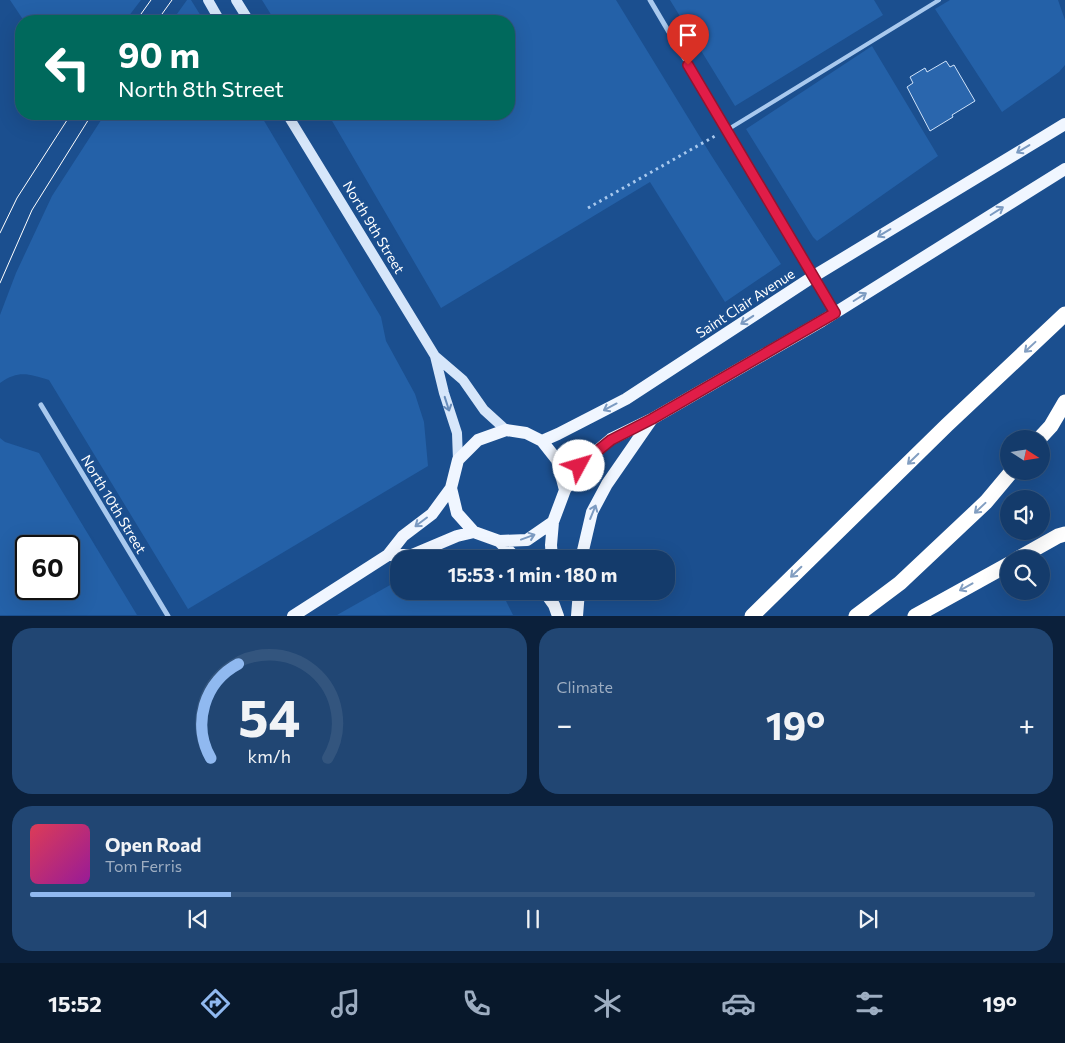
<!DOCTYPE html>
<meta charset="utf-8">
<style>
:root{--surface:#143b6b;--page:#214673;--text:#f1f3f6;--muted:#9dadc1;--line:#33557e;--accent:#90b9f0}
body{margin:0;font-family:Commissioner,sans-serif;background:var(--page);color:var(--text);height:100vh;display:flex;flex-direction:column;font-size:19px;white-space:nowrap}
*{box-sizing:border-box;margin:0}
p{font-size:16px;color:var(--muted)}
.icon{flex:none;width:28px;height:28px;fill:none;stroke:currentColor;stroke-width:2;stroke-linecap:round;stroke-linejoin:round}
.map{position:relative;height:616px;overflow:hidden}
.drawer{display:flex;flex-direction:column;gap:12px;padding:12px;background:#0b203b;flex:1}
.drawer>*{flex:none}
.hud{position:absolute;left:15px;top:15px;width:500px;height:105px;border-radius:20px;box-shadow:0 5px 20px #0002,0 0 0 1px var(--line);background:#00695c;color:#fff;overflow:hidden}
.needle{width:32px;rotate:102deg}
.buttons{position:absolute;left:1000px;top:430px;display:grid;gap:10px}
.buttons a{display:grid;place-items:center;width:50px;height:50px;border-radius:50%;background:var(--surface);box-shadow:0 5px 20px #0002,0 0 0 1px var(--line);font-size:25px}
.speed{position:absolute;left:15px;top:535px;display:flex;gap:10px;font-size:25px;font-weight:700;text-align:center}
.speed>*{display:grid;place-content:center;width:65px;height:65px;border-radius:50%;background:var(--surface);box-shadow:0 5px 20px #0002,0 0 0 1px var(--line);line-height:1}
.speed .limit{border:2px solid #111;border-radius:8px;background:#fff;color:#111}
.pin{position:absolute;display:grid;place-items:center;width:42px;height:42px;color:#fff;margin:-51px -21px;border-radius:50% 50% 50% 0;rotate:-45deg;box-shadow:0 0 5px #0007}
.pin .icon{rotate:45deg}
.me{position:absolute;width:55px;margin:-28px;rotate:51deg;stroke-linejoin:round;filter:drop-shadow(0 0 4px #0008)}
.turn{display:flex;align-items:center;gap:18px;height:105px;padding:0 20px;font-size:22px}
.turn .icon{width:65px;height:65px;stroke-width:2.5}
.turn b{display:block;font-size:35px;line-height:42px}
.big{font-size:38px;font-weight:700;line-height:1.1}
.drawer .widget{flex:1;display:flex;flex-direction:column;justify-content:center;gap:8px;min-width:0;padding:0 18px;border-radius:20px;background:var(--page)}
.drawer .dial{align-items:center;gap:0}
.dial svg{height:130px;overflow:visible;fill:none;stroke:var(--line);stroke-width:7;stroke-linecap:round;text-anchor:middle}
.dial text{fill:var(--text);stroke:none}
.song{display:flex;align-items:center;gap:15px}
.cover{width:60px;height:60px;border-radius:8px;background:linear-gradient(135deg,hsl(350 70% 55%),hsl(300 70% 35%))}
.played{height:5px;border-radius:2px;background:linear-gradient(90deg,var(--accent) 20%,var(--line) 20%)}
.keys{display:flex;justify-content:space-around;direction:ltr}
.heat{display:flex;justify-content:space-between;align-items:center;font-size:28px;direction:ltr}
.drawer .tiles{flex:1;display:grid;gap:12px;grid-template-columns:1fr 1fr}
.widget:last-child{grid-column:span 2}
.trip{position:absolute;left:390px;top:550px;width:285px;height:50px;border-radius:20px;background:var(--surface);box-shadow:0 5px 20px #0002,0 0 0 1px var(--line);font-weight:700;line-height:50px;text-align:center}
.dock{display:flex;height:80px;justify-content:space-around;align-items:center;background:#08182b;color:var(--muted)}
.dock .icon{width:35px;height:35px}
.dock .selected{color:var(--accent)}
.dock b{font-size:22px;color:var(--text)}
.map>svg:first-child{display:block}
.green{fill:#2461a8;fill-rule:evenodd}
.building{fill:#2a66ad;stroke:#cfe3fa}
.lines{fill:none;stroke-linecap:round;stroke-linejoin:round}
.path{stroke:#a9c9ee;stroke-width:3;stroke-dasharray:2.5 4;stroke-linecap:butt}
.service{stroke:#a9c9ee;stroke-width:4}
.minor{stroke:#a9c9ee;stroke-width:5}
.secondary{stroke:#d6e6fa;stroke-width:10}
.primary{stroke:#f0f6ff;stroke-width:12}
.motorway{stroke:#fff;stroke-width:15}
.tram{stroke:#fff;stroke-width:1}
.oneway{stroke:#7b9ac1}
.oneway2{stroke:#829ec1}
.oneway3{stroke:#668bba}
.route-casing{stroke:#92132f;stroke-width:12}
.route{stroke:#e11d48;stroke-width:9}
.labels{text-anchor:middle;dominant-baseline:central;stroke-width:5;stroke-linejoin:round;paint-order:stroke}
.street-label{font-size:14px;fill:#fff;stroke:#1b4f8f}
</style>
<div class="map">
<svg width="1065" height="616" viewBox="0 0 1065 616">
<rect width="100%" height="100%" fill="#1b4f8f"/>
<path class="green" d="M10 0H141L125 21H24Z
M187 0H191L204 21H172Z
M262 0H616L711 155 781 264 725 302 650 182 441 308 328 114H509V21H275Z
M670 0H874L883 15 735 106Z
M950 0H1058L1065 20V65L1059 72 1002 112 935 9Z
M872 46 938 156 817 241 813 237 746 129Z
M105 114H260L381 317 386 341 415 394 424 422 428 466 188 609 49 380C28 374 19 370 0 383V315L16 273 52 196Z
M0 438 5 442 39 453 137 615H0ZM26 546H69V589H26Z
M399 580V591H499L502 593 513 615H337Z"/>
<path class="building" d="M946 61 950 67 954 65 975 101 952 115 953 117 930 131 907 87 913 83 910 77 925 68 927 72Z"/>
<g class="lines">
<path class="path" d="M588 208 715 136"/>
<path class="service" d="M727 130 939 0"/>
<path class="minor" d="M650 0 834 312
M41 405 168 616"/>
<path class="secondary" d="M208 0 220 21
M236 0 249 21
M287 114 435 356 444 393 457 433 458 460
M435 356 463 380 484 410 506 430"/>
<path class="primary" d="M542 441 558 434 626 399 814 276 1065 124
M565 490 557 460 542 441 526 433 506 430 478 440 458 460 451 488 457 513 474 532 499 541 527 540 553 522 565 490 579 466 611 439 652 419 822 321 1065 169
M499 541 517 559
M388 555H412L457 536 474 532
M552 559 551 545 553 522
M581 559 592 512 607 484 652 419
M544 591 554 605 558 616
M293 616 388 555 403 536 432 514 451 488
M577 616 579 591"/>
<path class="motorway" d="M1039 439 1051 426 1065 402
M1017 559 1058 536 1065 534
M752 616 947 425 1065 314
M856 616 900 583 986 502 1012 471
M915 616 1009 564"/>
<path class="tram" d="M136 21 151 0
M157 21 172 0
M0 233 17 198 71 114
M0 283 32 210 92 114"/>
</g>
<defs><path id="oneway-shaft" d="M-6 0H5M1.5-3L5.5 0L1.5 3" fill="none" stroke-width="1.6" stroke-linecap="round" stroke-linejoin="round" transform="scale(1.25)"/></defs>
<g class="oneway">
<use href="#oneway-shaft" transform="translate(1023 149) rotate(149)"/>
<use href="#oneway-shaft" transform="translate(997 211) rotate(-32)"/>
<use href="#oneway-shaft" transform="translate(884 233) rotate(149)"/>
<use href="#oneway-shaft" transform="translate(860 297) rotate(-32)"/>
<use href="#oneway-shaft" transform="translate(747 320) rotate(147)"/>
<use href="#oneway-shaft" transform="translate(610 407) rotate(152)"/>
<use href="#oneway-shaft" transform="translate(593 512) rotate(-68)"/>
<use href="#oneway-shaft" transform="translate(421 522) rotate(143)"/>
<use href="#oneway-shaft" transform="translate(528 537) rotate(-20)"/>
</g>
<g class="oneway2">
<use href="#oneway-shaft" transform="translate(1030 347) rotate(137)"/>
<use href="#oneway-shaft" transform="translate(913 459) rotate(136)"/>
<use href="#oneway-shaft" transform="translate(980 508) rotate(137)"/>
<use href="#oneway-shaft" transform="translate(796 572) rotate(136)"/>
<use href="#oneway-shaft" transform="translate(966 587) rotate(151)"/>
</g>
<use class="oneway3" href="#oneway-shaft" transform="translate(447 404) rotate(72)"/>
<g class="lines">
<defs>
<path id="route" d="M579 466 611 440 652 419 835 313 688 65"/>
</defs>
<use href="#route" class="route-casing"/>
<use href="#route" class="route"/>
</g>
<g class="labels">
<g class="street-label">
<text transform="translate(374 227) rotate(59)">North 9th Street</text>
<text transform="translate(745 303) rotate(-33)">Saint Clair Avenue</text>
<text transform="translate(114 504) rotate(59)">North 10th Street</text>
</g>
</g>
</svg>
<div class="buttons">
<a><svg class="needle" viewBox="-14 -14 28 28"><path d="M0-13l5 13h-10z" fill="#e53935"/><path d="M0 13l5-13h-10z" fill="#9dadc1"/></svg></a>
<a><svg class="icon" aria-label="sound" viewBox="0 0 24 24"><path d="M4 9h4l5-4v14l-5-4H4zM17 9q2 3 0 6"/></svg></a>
<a><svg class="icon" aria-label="search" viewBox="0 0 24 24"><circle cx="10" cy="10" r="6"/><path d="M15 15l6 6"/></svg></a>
</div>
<div class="speed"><div class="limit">60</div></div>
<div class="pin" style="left:688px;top:65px;background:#d93025"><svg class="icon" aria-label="arrive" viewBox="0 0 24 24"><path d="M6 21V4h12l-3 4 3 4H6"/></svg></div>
<svg class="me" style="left:579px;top:466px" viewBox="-20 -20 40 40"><circle r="19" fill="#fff"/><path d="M0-13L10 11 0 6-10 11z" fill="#e11d48"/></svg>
<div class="trip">15:53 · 1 min · 180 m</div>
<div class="hud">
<div class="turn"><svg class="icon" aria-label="left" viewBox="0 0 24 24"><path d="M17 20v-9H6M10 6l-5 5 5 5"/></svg><div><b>90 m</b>North 8th Street</div></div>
</div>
</div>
<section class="drawer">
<div class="tiles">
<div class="widget dial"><svg viewBox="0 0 100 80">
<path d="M14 69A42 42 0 1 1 86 69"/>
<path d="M14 69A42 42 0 0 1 31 11" stroke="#90b9f0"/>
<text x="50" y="56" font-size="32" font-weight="700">54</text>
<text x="50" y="72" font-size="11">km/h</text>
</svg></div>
<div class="widget"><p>Climate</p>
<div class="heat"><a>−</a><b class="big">19°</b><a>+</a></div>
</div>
<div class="widget">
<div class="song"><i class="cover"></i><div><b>Open Road</b><p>Tom Ferris</p></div></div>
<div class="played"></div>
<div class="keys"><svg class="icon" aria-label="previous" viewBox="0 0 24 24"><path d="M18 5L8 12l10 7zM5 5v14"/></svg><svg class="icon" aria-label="pause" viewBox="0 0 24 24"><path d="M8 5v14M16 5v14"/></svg><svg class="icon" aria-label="next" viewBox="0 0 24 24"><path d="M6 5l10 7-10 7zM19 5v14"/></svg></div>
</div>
</div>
</section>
<nav class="dock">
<b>15:52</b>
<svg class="icon selected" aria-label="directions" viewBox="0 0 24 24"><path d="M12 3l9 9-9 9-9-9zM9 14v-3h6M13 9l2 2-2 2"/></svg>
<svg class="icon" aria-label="music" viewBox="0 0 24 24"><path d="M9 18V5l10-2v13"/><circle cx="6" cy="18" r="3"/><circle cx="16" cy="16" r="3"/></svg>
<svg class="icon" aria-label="phone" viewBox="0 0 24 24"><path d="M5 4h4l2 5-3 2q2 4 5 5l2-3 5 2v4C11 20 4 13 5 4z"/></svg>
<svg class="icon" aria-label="climate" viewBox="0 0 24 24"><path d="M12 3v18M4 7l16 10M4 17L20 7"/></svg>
<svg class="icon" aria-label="car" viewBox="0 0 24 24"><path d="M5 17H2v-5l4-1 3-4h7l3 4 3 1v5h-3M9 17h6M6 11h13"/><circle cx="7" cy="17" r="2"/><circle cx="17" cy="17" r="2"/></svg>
<svg class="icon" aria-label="filters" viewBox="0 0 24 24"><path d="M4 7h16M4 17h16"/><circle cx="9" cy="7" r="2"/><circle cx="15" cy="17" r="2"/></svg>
<b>19°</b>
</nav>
